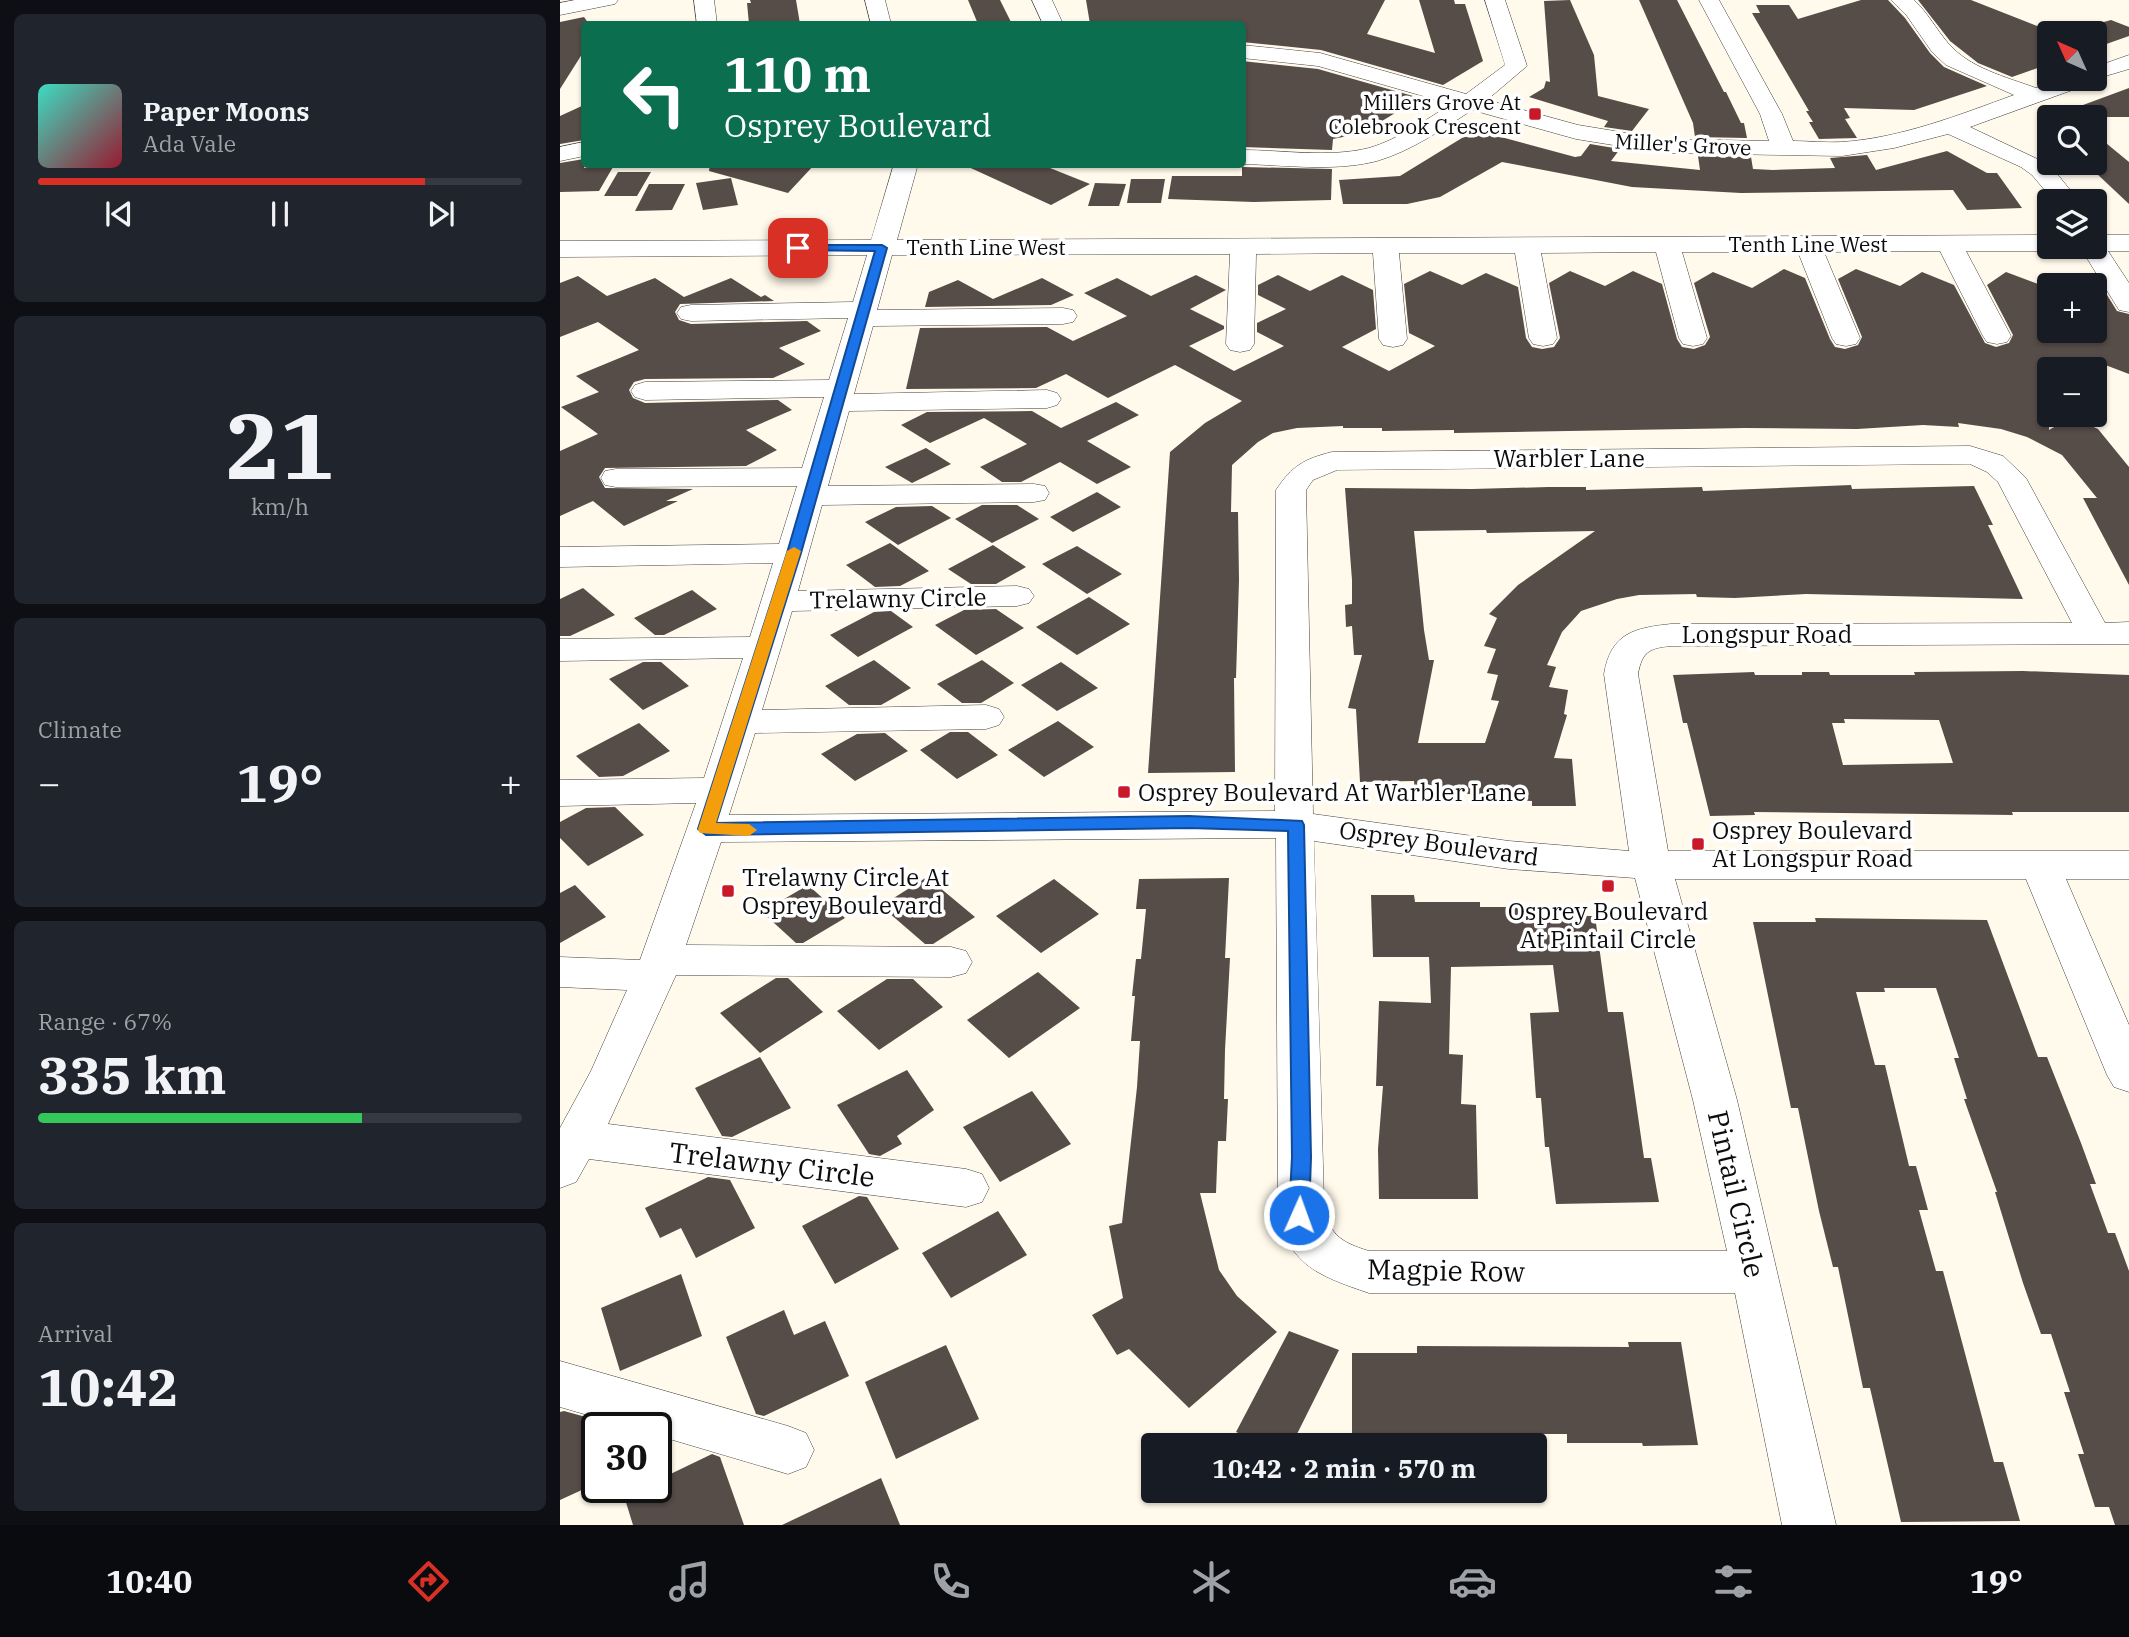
<!DOCTYPE html>
<meta charset="utf-8">
<style>
:root{--surface:#171b24;--page:#20242c;--text:#f1f3f6;--muted:#9ea1a6;--line:#363941;--accent:#d93025}
body{margin:0;font-family:"IBM Plex Serif",serif;background:var(--page);color:var(--text);height:100vh;display:flex;flex-direction:column;font-size:26px;white-space:nowrap}
*{box-sizing:border-box;margin:0}
p{font-size:23px;color:var(--muted)}
.icon{flex:none;width:38px;height:38px;fill:none;stroke:currentColor;stroke-width:2;stroke-linecap:round;stroke-linejoin:round}
.map{position:relative;flex:1;overflow:hidden}
.drawer{display:flex;flex-direction:column;gap:14px;padding:14px;background:#0d0f14;width:560px}
.drawer>*{flex:none}
.banner{position:absolute;left:21px;top:21px;width:665px;height:147px;border-radius:7px;box-shadow:0 2px 5px #0004;background:#0b6e4f;color:#fff;overflow:hidden}
.needle{width:46px;rotate:315deg}
.buttons{position:absolute;left:1477px;top:21px;display:grid;gap:14px}
.buttons a{display:grid;place-items:center;width:70px;height:70px;border-radius:7px;background:var(--surface);box-shadow:0 2px 5px #0004;font-size:35px}
.speed{position:absolute;left:21px;top:1412px;display:flex;gap:14px;font-size:35px;font-weight:700;text-align:center}
.speed>*{display:grid;place-content:center;width:91px;height:91px;border-radius:50%;background:var(--surface);box-shadow:0 2px 5px #0004;line-height:1}
.speed .limit{border:4px solid #111;border-radius:10px;background:#fff;color:#111}
.pin{position:absolute;display:grid;place-items:center;width:60px;height:60px;color:#fff;margin:-30px;border-radius:14px;box-shadow:0 4px 10px #0006}
.me{position:absolute;width:77px;margin:-38px;rotate:2deg;stroke-linejoin:round;filter:drop-shadow(0 0 5px #0008)}
.turn{display:flex;align-items:center;gap:24px;height:147px;padding:0 28px;font-size:32px}
.turn .icon{width:91px;height:91px;stroke-width:2.5}
.turn b{display:block;font-size:49px;line-height:60px}
.big{font-size:52px;font-weight:700;line-height:1.1}
.drawer .tile{flex:1;display:flex;flex-direction:column;justify-content:center;gap:10px;min-width:0;padding:0 24px;border-radius:10px;background:var(--page)}
.drawer .dial{align-items:center;gap:0}
.dial b{font-size:91px;line-height:1}
.song{display:flex;align-items:center;gap:21px}
.cover{width:84px;height:84px;border-radius:10px;background:linear-gradient(135deg,hsl(170 70% 55%),hsl(350 70% 35%))}
.played{height:7px;border-radius:4px;background:linear-gradient(90deg,var(--accent) 80%,var(--line) 80%)}
.keys{display:flex;justify-content:space-around;direction:ltr}
.heat{display:flex;justify-content:space-between;align-items:center;font-size:38px;direction:ltr}
.charge{height:10px;border-radius:5px;background:linear-gradient(90deg,#34c759 67%,var(--line) 0)}
.trip{position:absolute;left:581px;top:1433px;width:406px;height:70px;border-radius:7px;background:var(--surface);box-shadow:0 2px 5px #0004;font-weight:700;line-height:70px;text-align:center}
.tab-bar{display:flex;height:112px;justify-content:space-around;align-items:center;background:#090b0e;color:var(--muted)}
.tab-bar .icon{width:49px;height:49px}
.tab-bar .on{color:var(--accent)}
.tab-bar b{font-size:32px;color:var(--text)}
main{display:flex;flex:1;min-height:0}
.map>svg:first-child{display:block}
.building{fill:#564c48;fill-rule:evenodd}
.lines{fill:none;stroke-linecap:round;stroke-linejoin:round}
.minor-casing{stroke:#3f3f3f;stroke-width:1}
.minor{fill:#fff;fill-rule:evenodd}
.route{fill:#1a73e8;stroke:#114b97;stroke-width:2}
.slow{fill:#f59e0b}
.poi-dot{fill:#c91827;stroke:#fff;stroke-width:2.5}
.labels{text-anchor:middle;dominant-baseline:central;stroke-width:7;stroke-linejoin:round;paint-order:stroke}
.far-poi-label{font-size:21px;fill:#0c0c0c;stroke:#fff;text-anchor:end}
.far-street-label{font-size:21px;fill:#0c0c0c;stroke:#fff}
.street-label{font-size:24px;fill:#0c0c0c;stroke:#fff}
.poi-label{font-size:24px;fill:#0c0c0c;stroke:#fff;text-anchor:start}
.near-street-label{font-size:28px;fill:#0c0c0c;stroke:#fff}
</style>
<main>
<section class="drawer">
<div class="tile">
<div class="song"><i class="cover"></i><div><b>Paper Moons</b><p>Ada Vale</p></div></div>
<div class="played"></div>
<div class="keys"><svg class="icon" aria-label="previous" viewBox="0 0 24 24"><path d="M18 5L8 12l10 7zM5 5v14"/></svg><svg class="icon" aria-label="pause" viewBox="0 0 24 24"><path d="M8 5v14M16 5v14"/></svg><svg class="icon" aria-label="next" viewBox="0 0 24 24"><path d="M6 5l10 7-10 7zM19 5v14"/></svg></div>
</div>
<div class="tile dial"><b>21</b><p>km/h</p></div>
<div class="tile"><p>Climate</p>
<div class="heat"><a>−</a><b class="big">19°</b><a>+</a></div>
</div>
<div class="tile"><p>Range · 67%</p><b class="big">335 km</b><div class="charge"></div></div>
<div class="tile"><p>Arrival</p><b class="big">10:42</b></div>
</section>
<div class="map">
<svg width="1569" height="1525" viewBox="0 0 1569 1525">
<rect width="100%" height="100%" fill="#fffaeb"/>
<path class="building" d="M190 0H236L240 24H189L187 3H191Z
M408 0H440L452 24H418Z
M526 0H825L807 34 875 53 859 0H894L895 4H905L923 61 883 85 761 50 682 42V24H530Z
M1010 0 1034 55 1038 96 1089 109 1072 131 1044 127 1048 121 969 97 984 88 986 81 990 82 984 1Z
M1079 0H1117L1164 92H1166L1181 123H1184L1187 138 1135 137 1133 123Z
M1301 0H1328L1345 18 1370 53 1384 67 1427 86 1354 110 1284 108 1290 118 1285 119 1297 138 1259 139 1249 122H1253L1246 111H1249L1192 13H1200L1196 5H1229L1238 19Z
M1358 0H1411L1495 33H1489V64L1452 77 1418 63 1390 41Z
M24 17 29 24H24V51L0 89V22Z
M1551 20 1569 27V36L1535 48V33H1504Z
M682 61 758 69 860 98 817 124 822 129 773 139 772 150 682 147Z
M1569 88V117H1496V115Z
M24 105V140L0 144V116Z
M915 130 1015 157 1021 156 1030 144 1060 149 1051 161 1140 170 1138 156 1191 157 1193 169 1213 170 1275 168 1270 158 1307 155 1316 170 1387 151 1427 173H1437L1462 208 1407 210 1393 190 1181 193 1072 187 942 162 880 197 847 204H783L779 180 840 176Z
M1535 134 1569 162V204L1535 172Z
M24 159V168L53 167 39 191 0 192V163Z
M150 164H255L228 193 149 171Z
M402 164H480L530 184 491 205Z
M682 167 772 169 771 200 694 202 608 199 612 176H682Z
M58 172H91L77 196H44Z
M171 178 178 205 143 210 136 183Z
M571 179H605L601 203H567Z
M535 183 566 184 559 206H528Z
M89 184H125L112 210 75 211Z
M1224 269 1245 278 1270 339 1275 347 1285 349 1298 345 1302 337 1278 279 1296 269 1340 286 1362 272 1394 285 1425 343 1436 347 1449 343 1453 335 1427 285 1446 272 1489 288V331H1535V281L1539 282 1557 311 1569 314V374L1527 358 1512 369H1489V430L1512 417 1538 429 1569 467V585L1523 498H1537L1502 455 1467 437 1441 429 1398 423 1399 427 1363 425 1297 429 1185 428 894 433V430L822 431V428H783V426L737 428 713 433 698 442 672 465 671 512H678L679 580 676 678H674L675 772 588 773 610 452 645 423 682 401 615 365 548 398 506 374 476 388 346 389 360 328 487 327 513 341 567 316 524 293 557 278 591 296 636 275 666 290 630 309 664 326V329L629 346 674 371 724 346 697 332V323L726 309 698 295V285L718 275 750 291 782 275 813 290 816 329 782 347 829 371 875 346 849 333 844 284 870 271 902 285 926 273 958 287 966 338 972 347 982 349 994 347 1000 338 989 283 1010 271 1045 286 1073 271 1102 284 1117 339 1122 347 1134 349 1145 345 1150 337 1134 283 1153 272 1192 288Z
M18 276 47 296 95 278 124 297 171 278 201 297 205 295 214 301 120 304 115 312 119 320 131 324 247 321 261 331 219 348 245 364 213 378 85 379 74 382 69 390 73 398 85 403 218 400 232 410 186 430 217 450 186 466 45 468 39 477 45 488 133 489 106 501H118L64 526 33 501 0 516V451L38 434 1 407 39 392 16 376 79 350 38 322 0 337V283Z
M482 278 514 295 491 305 365 307 369 292 398 280 433 299Z
M556 402 579 415 527 441 571 467 537 484 500 462 461 482H442L420 467 467 444 424 418 370 443 341 425 367 412 472 411 501 428Z
M366 448 391 464 352 483 325 467Z
M1291 485 1292 489 1414 486 1433 525H1428L1463 599 1246 594 1175 598 1137 597 1136 594 1079 595 1057 599 1021 611 1002 632 987 665 996 667 989 687 1008 690 1004 714 1007 715 994 758 1012 759 1016 806H972V801L912 800V794L855 793 854 781 800 782 796 709 788 708 802 655H794L792 626 786 627 785 605 792 604V580L785 488 912 489 988 487H1026V490L1142 487 1143 491ZM926 530 927 533 1035 531 958 585 929 614 937 618 924 646 936 649 927 673 938 675 931 700 939 701 925 743H858L874 660H869L864 630 854 531Z
M537 492 561 507 513 532 490 517Z
M422 505H457L479 519 432 543 395 519Z
M372 506 391 518 338 545 305 522 336 507Z
M330 543 369 571 340 586 315 587 286 565Z
M433 545 466 567 436 584H411L388 569Z
M517 546 562 574 527 594 482 564Z
M23 588 55 615 10 636H0V599Z
M132 590 157 609 104 635H95L74 618Z
M529 597 570 624 517 655 476 627Z
M436 609 464 628 416 655 375 625 404 610Z
M331 611 353 627 298 657 270 635 314 612Z
M314 660 351 688 321 705H289L265 686Z
M422 660 454 683 421 703H402L377 684Z
M83 662H101L129 686 83 710 49 679Z
M501 662 538 688 497 711 461 685Z
M1463 671 1569 675V812H1452L1453 815 1194 812 1195 815 1150 816 1127 723H1123L1113 675 1194 672 1195 675H1242V672H1269L1270 675H1355L1354 672ZM1284 719 1379 720 1393 763 1283 765 1272 723H1285Z
M498 721 534 747 484 777 448 750Z
M79 723 110 751 63 776 39 777 16 756Z
M390 732H408L438 755 397 779 360 750Z
M325 733 348 751 295 781 261 754 297 734Z
M55 807 84 835 28 866 0 838V822L26 808Z
M367 877 415 917 373 944H365L321 906Z
M669 878 665 958H670L665 1050 664 1099H668L666 1141H658L656 1193H640L659 1270 677 1296 717 1332 629 1408 569 1349 557 1355 532 1315 563 1298 549 1226 562 1223 577 1087 580 1041H571L575 996H572L576 959H581L586 909H576L579 879Z
M494 879 539 914 481 953 436 916Z
M15 885 46 917 0 943V893Z
M248 885 285 918 243 943H236L202 912Z
M811 895H854L855 902H920V907H974L975 916H1035L1048 1012H1063L1084 1158H1091L1099 1202 996 1204 989 1147H985L981 1098H976L970 1013 999 1012 993 965 891 967 889 1054 903 1055 901 1104 916 1105 918 1199H819L818 1149 823 1086H816L819 1001 871 1003 869 957H813Z
M1255 918 1427 920 1478 1057H1487L1521 1143 1536 1184H1530L1548 1233H1555L1569 1271V1525H1555L1549 1507H1535L1518 1454H1524L1504 1392H1510L1491 1334H1481L1463 1283 1435 1192H1437L1404 1099H1407L1394 1058H1399L1376 988H1324L1325 992H1296L1315 1065H1325L1349 1166H1356L1368 1210H1359L1376 1271H1383L1434 1462H1443L1460 1521 1341 1522 1310 1388H1303L1278 1267H1273L1259 1211 1238 1108H1231L1193 922H1256Z
M478 972 520 1008 449 1058 407 1020Z
M216 978H228L263 1012 200 1053 160 1013Z
M327 979H353L383 1007 319 1050 277 1011Z
M200 1057 231 1108 172 1137 162 1136 135 1088Z
M347 1070 374 1110 337 1136 342 1144 320 1156 309 1154 277 1105Z
M472 1091 511 1144 440 1182 403 1127Z
M148 1177 170 1180 195 1228 136 1258 121 1228 100 1238 85 1208Z
M299 1196 307 1197 339 1249 275 1284 242 1226Z
M438 1211 467 1255 391 1298 362 1253Z
M121 1274 142 1336 60 1371 41 1308Z
M224 1310 234 1335 265 1321 289 1376 204 1416 196 1414 166 1337Z
M729 1331 779 1350 731 1446H709L676 1432Z
M1068 1342H1121L1138 1445 1083 1446 1082 1443H1007V1434H920L921 1441 792 1444V1353H857V1346L1069 1347Z
M386 1345 419 1419 336 1459 305 1382Z
M4 1411 33 1419 37 1433V1483L0 1500V1412Z
M152 1454 160 1457 184 1525H73L64 1496 82 1488H96V1481Z
M321 1478 340 1525H222Z"/>
<g class="lines">
<defs>
<path id="minor" d="M15 0H58L55 4 0 15V3Z
M134 0H154L157 24H137Z
M305 0H325L331 24H311Z
M472 0H492L503 24H483Z
M925 0H945L967 66 927 100 1018 125 1103 139 1209 141 1200 114 1139 0H1159L1222 114 1233 141C1249 141 1266 143 1282 142 1341 138 1399 115 1454 95L1386 65 1372 52 1347 16 1331 0H1354C1368 13 1376 29 1388 43 1409 68 1446 77 1476 88L1501 79H1535V67L1569 55V69L1532 80 1529 84 1410 127 1490 165 1519 201H1494L1472 175 1461 167 1388 134 1334 148 1282 156 1103 153 1016 139 912 110C883 129 851 151 817 161 774 172 726 165 682 164V150C723 150 769 158 809 148 837 140 866 120 891 104L758 66 682 58V45L760 53 906 94 945 65Z
M24 142V156L0 161V147Z
M334 164H358L337 240 1489 235V247H1499L1489 251H1406L1451 336 1447 342 1437 344 1427 342 1423 336 1380 251 1264 252 1300 338 1296 344 1286 346 1276 344 1272 338 1238 252H1122L1147 338 1143 344 1133 346 1123 344 1119 338 1096 252 981 253 997 338 993 344 983 346 973 344 969 338 955 253H839L847 339 843 345 833 347 823 345 819 339 813 253 696 254 694 344 690 350 680 352 670 350 666 344 670 254 332 255 317 310 503 308 513 310 517 316 513 322 503 324 313 326 294 394 487 390 497 393 501 399 497 405 487 408 289 411 268 486 474 484 485 486 489 493 485 500 474 502 262 505 238 591 457 586 469 589 474 596 469 603 457 606 232 611 202 710 426 705 439 709 444 717 439 725 426 729 195 733 169 815 715 811 716 490C732 466 744 459 772 452L1410 446 1443 456 1466 478 1545 623 1569 622V644L1111 646C1089 648 1082 652 1078 674L1108 851H1569V879H1506L1569 1025V1092L1554 1087 1547 1075 1466 879H1115L1177 1100 1276 1525H1222L1175 1293H809C756 1275 723 1263 718 1201L716 838 161 842 126 945 391 947 406 951 412 962 406 973 391 977 116 975 48 1124 406 1169 422 1174 429 1188 422 1202 406 1207 29 1159 16 1182 0 1188V1128L31 1071 67 990 0 987V957L80 960 136 803 0 806V780L144 778 183 658 0 661V639L190 637 213 563 0 567V547L219 544 237 486 56 487 45 485 41 478 45 471 56 469 242 468 264 397 85 400 75 397 71 391 75 385 85 382 269 380 288 318 131 321 121 319 117 313 121 307 131 305 293 302 307 255 0 257V241L311 240ZM1410 464 1427 472 1438 482 1512 623 1111 624C1074 628 1051 633 1044 674L1069 851 949 841 753 814 746 490 753 480 777 470ZM754 841 949 869 1075 878 1133 1100 1167 1251H809C779 1242 767 1233 764 1201Z
M1535 235H1569V251H1548L1569 283V312L1559 310 1520 247H1535Z
M0 1361 228 1426 246 1433 254 1450 246 1467 228 1474 96 1435V1428H72L0 1407Z"/>
</defs>
<use href="#minor" class="minor-casing"/>
<use href="#minor" class="minor"/>
</g>
<path class="route" d="M238 245H322L327 248 241 553 156 823 629 816 742 821 744 825 751 1157 749 1215 746 1221 739 1224 732 1221 729 1215 732 1157 728 831 629 828 146 835 138 829 227 553 315 251 234 250V246Z"/>
<path class="slow" d="M234 547 241 551 156 823 189 824 197 830 189 836 140 833 138 829 227 551Z"/>
<g class="poi-dot">
<rect x="968" y="107" width="14" height="14" rx="3.5"/>
<rect x="557" y="785" width="14" height="14" rx="3.5"/>
<rect x="1131" y="837" width="14" height="14" rx="3.5"/>
<rect x="1041" y="879" width="14" height="14" rx="3.5"/>
<rect x="161" y="884" width="14" height="14" rx="3.5"/>
</g>
<g class="labels">
<g class="far-poi-label">
<text x="961" y="102">Millers Grove At<tspan x="961" dy="24">Colebrook Crescent</tspan></text>
</g>
<g class="far-street-label">
<text transform="translate(1123 144) rotate(3)">Miller's Grove</text>
<text x="1248" y="244">Tenth Line West</text>
<text x="426" y="247">Tenth Line West</text>
</g>
<g class="street-label">
<text x="1009" y="458">Warbler Lane</text>
<text transform="translate(338 598) rotate(-1)">Trelawny Circle</text>
<text x="1207" y="634">Longspur Road</text>
<text transform="translate(879 843) rotate(8)">Osprey Boulevard</text>
</g>
<g class="poi-label">
<text x="578" y="792">Osprey Boulevard At Warbler Lane</text>
<text x="1152" y="830">Osprey Boulevard<tspan x="1152" dy="28">At Longspur Road</tspan></text>
<text x="182" y="877">Trelawny Circle At<tspan x="182" dy="28">Osprey Boulevard</tspan></text>
<text x="1048" y="911" text-anchor="middle">Osprey Boulevard<tspan x="1048" dy="28">At Pintail Circle</tspan></text>
</g>
<g class="near-street-label">
<text transform="translate(212 1164) rotate(7)">Trelawny Circle</text>
<text transform="translate(1177 1194) rotate(77)">Pintail Circle</text>
<text transform="translate(886 1270) rotate(1)">Magpie Row</text>
</g>
</g>
</svg>
<div class="buttons">
<a><svg class="needle" viewBox="-14 -14 28 28"><path d="M0-13l5 13h-10z" fill="#e53935"/><path d="M0 13l5-13h-10z" fill="#9ea1a6"/></svg></a>
<a><svg class="icon" aria-label="search" viewBox="0 0 24 24"><circle cx="10" cy="10" r="6"/><path d="M15 15l6 6"/></svg></a>
<a><svg class="icon" aria-label="layers" viewBox="0 0 24 24"><path d="M12 4l9 5-9 5-9-5zM3 14l9 5 9-5"/></svg></a>
<a>+</a>
<a>−</a>
</div>
<div class="speed"><div class="limit">30</div></div>
<div class="pin" style="left:238px;top:248px;background:#d93025"><svg class="icon" aria-label="arrive" viewBox="0 0 24 24"><path d="M6 21V4h12l-3 4 3 4H6"/></svg></div>
<svg class="me" style="left:739px;top:1215px" viewBox="-20 -20 40 40"><circle r="17" fill="#1a73e8" stroke="#fff" stroke-width="3"/><path d="M0-11L8 9 0 5-8 9z" fill="#fff"/></svg>
<div class="trip">10:42 · 2 min · 570 m</div>
<div class="banner">
<div class="turn"><svg class="icon" aria-label="left" viewBox="0 0 24 24"><path d="M17 20v-9H6M10 6l-5 5 5 5"/></svg><div><b>110 m</b>Osprey Boulevard</div></div>
</div>
</div>
</main>
<nav class="tab-bar">
<b>10:40</b>
<svg class="icon on" aria-label="directions" viewBox="0 0 24 24"><path d="M12 3l9 9-9 9-9-9zM9 14v-3h6M13 9l2 2-2 2"/></svg>
<svg class="icon" aria-label="music" viewBox="0 0 24 24"><path d="M9 18V5l10-2v13"/><circle cx="6" cy="18" r="3"/><circle cx="16" cy="16" r="3"/></svg>
<svg class="icon" aria-label="phone" viewBox="0 0 24 24"><path d="M5 4h4l2 5-3 2q2 4 5 5l2-3 5 2v4C11 20 4 13 5 4z"/></svg>
<svg class="icon" aria-label="climate" viewBox="0 0 24 24"><path d="M12 3v18M4 7l16 10M4 17L20 7"/></svg>
<svg class="icon" aria-label="car" viewBox="0 0 24 24"><path d="M5 17H2v-5l4-1 3-4h7l3 4 3 1v5h-3M9 17h6M6 11h13"/><circle cx="7" cy="17" r="2"/><circle cx="17" cy="17" r="2"/></svg>
<svg class="icon" aria-label="filters" viewBox="0 0 24 24"><path d="M4 7h16M4 17h16"/><circle cx="9" cy="7" r="2"/><circle cx="15" cy="17" r="2"/></svg>
<b>19°</b>
</nav>
